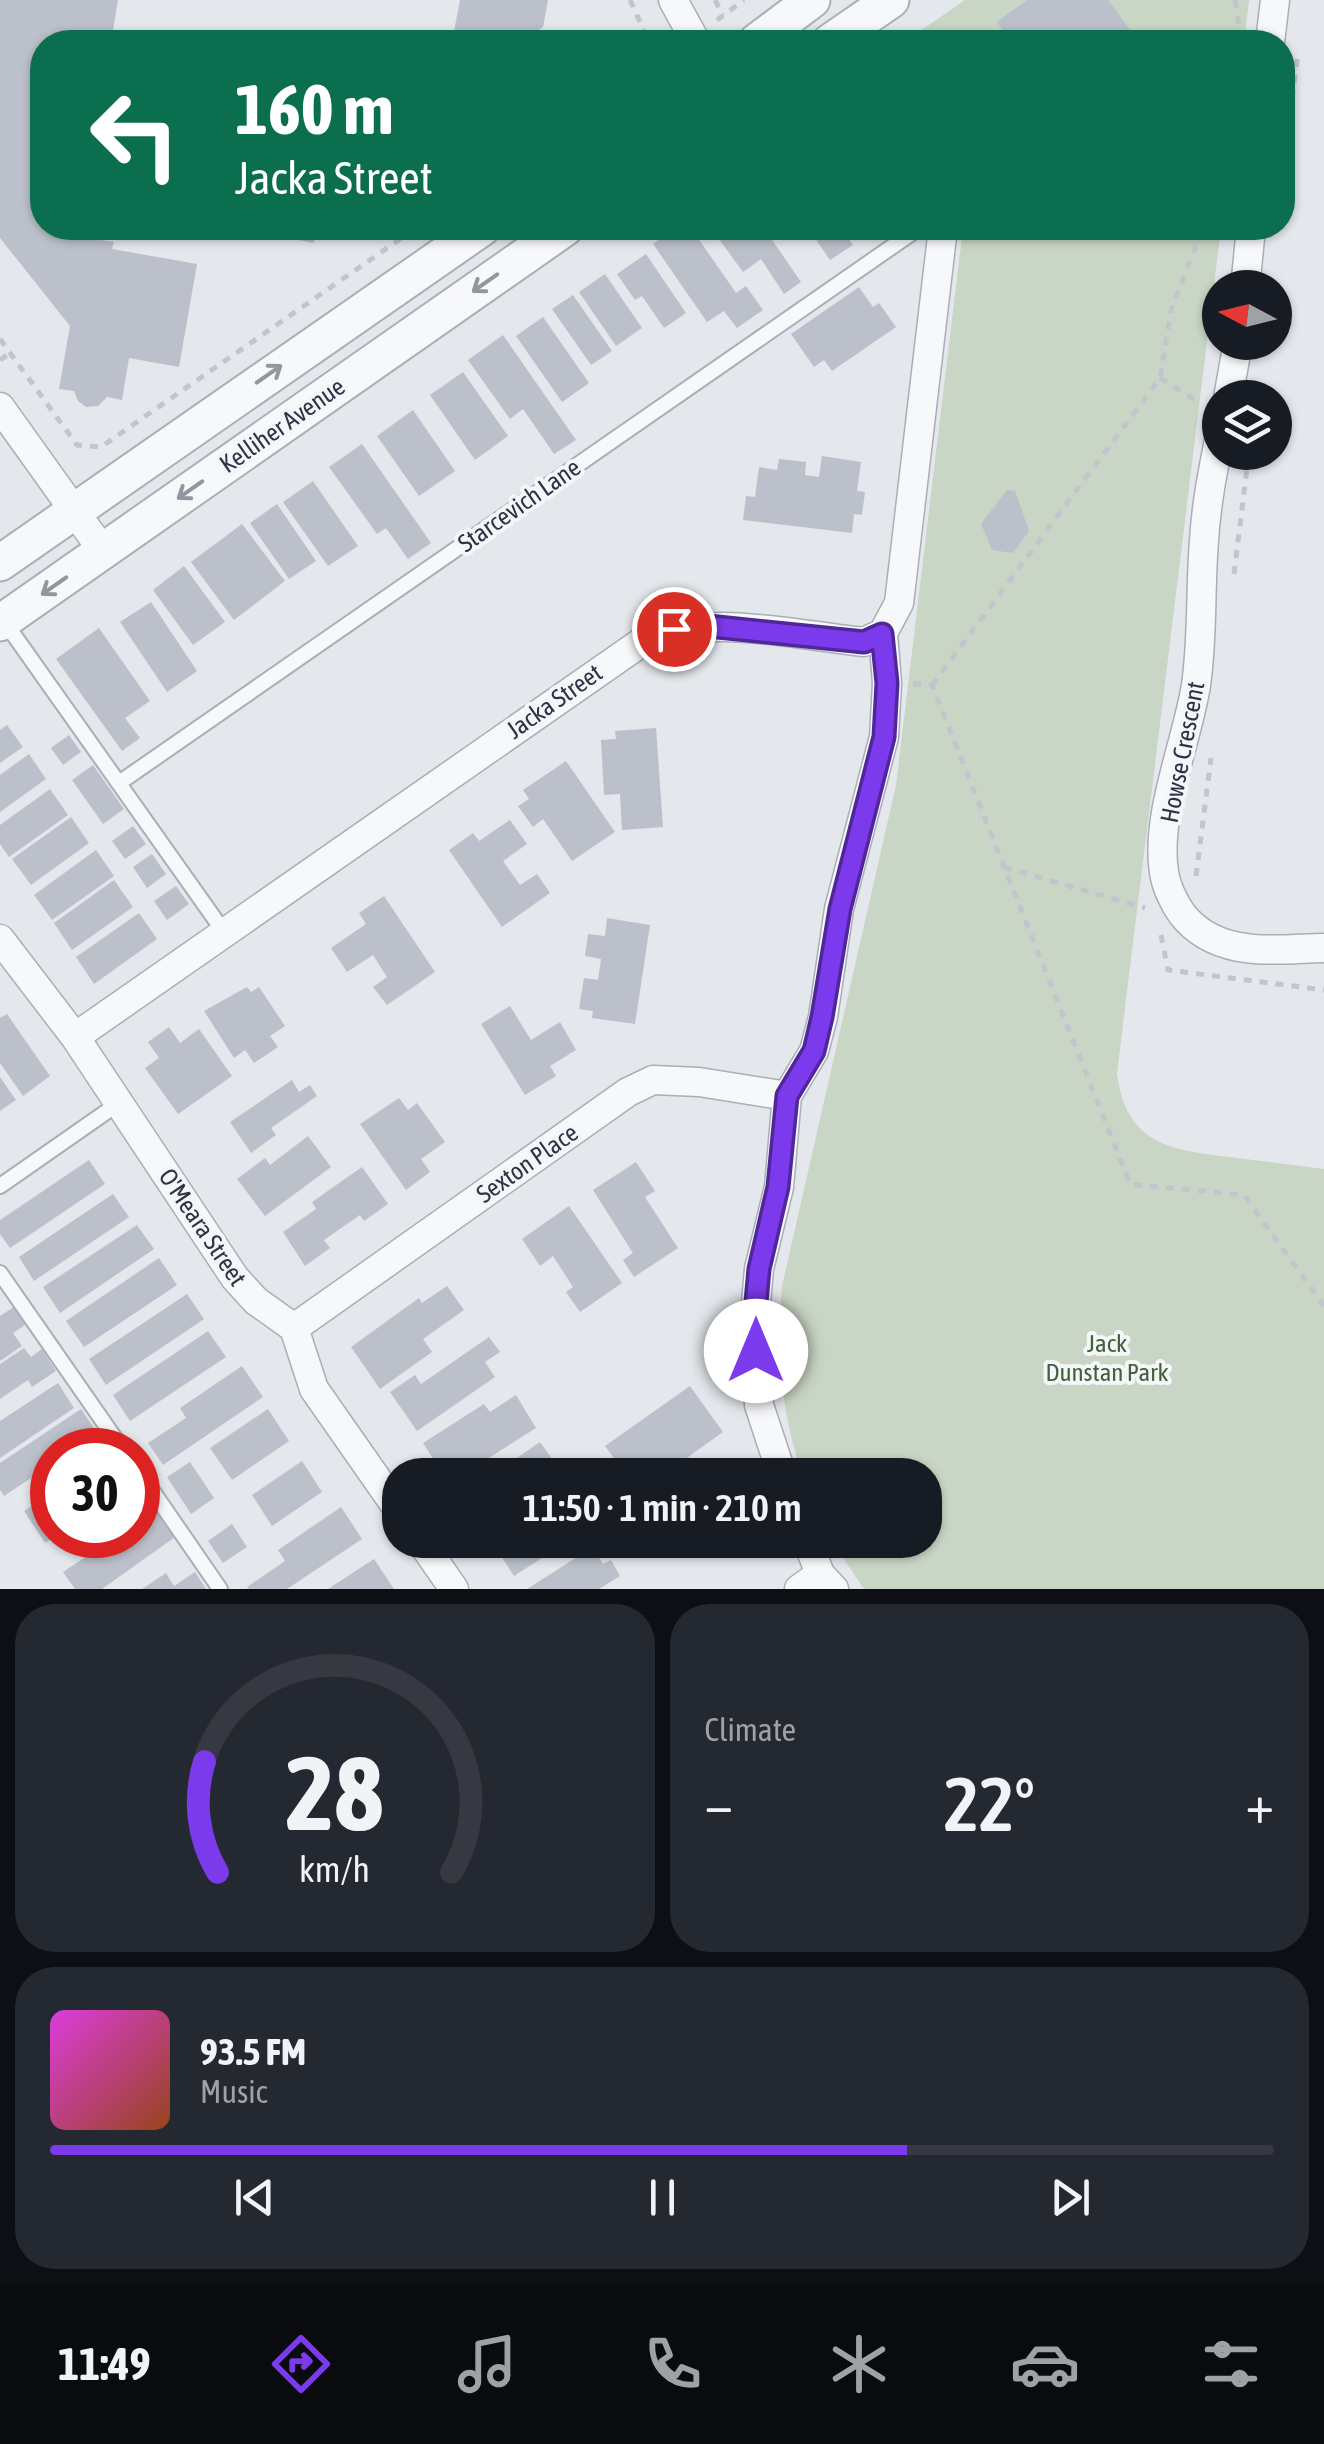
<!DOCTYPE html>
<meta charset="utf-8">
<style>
:root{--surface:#171b24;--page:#242831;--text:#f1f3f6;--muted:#9ea1a6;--line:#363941;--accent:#7c3aed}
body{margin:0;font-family:"Asap Condensed",sans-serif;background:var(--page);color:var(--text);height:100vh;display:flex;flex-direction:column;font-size:38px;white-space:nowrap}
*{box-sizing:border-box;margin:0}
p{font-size:32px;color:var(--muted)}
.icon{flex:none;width:55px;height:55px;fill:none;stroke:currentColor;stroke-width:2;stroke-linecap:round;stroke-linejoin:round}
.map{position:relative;height:1589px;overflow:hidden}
.panel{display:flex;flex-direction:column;gap:15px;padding:15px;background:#0d0f14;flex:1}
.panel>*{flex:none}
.top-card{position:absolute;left:30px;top:30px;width:1265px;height:210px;border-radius:40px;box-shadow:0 2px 8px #0004;background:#0b6e4f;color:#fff;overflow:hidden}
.needle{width:65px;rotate:277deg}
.fabs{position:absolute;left:1202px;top:270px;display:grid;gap:20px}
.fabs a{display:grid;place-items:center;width:90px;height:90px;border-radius:50%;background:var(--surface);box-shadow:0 2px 8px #0004;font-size:50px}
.speed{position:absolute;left:30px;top:1428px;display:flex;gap:20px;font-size:50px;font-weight:700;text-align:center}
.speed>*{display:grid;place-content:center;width:130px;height:130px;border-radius:50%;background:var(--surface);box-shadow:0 2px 8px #0004;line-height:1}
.speed .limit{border:15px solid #d22;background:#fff;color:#111}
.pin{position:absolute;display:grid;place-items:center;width:85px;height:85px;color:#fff;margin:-42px;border:5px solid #fff;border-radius:50%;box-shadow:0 2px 10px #0007}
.me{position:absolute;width:110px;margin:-55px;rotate:0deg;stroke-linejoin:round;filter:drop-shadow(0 0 8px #0008)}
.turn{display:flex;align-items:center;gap:35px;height:210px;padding:0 40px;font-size:45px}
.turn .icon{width:130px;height:130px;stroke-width:2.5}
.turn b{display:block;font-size:70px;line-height:85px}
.big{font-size:75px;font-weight:600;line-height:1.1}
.panel .tile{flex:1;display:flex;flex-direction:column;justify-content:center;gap:15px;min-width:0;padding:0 35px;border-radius:40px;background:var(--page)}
.panel .dial{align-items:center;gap:0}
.dial svg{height:260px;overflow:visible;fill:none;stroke:var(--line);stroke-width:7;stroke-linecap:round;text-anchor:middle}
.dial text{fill:var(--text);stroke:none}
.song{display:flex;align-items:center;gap:30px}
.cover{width:120px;height:120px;border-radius:15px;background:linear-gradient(135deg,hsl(300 70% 55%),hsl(20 70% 35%))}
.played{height:10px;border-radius:5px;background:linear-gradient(90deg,var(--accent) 70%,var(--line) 70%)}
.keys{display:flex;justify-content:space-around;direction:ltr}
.heat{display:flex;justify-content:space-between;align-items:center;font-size:55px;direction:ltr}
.panel .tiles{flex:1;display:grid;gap:15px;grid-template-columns:1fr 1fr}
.tile:last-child{grid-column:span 2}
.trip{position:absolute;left:382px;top:1458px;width:560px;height:100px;border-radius:40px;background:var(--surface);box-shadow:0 2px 8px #0004;font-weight:600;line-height:100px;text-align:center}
.menu{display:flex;height:160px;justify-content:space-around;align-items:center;background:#090b0e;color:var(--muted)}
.menu .icon{width:70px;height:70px}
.menu .selected{color:var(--accent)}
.menu b{font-size:45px;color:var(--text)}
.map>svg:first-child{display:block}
.green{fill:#c9d6c5}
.building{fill:#bbc0ca}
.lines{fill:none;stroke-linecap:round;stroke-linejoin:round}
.service-casing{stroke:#a9aeb7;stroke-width:18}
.minor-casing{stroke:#a9aeb7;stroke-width:31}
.tertiary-casing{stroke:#a9aeb7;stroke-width:39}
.path{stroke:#c2c5cb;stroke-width:5;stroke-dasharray:8 8;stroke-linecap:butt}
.service{stroke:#f7f8fa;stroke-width:14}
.minor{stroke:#f7f8fa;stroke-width:28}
.tertiary{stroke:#f7f8fa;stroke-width:35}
.oneway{stroke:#9196a0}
.route-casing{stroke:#51269a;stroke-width:25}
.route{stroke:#7c3aed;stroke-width:18}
.labels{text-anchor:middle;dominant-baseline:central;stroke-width:8;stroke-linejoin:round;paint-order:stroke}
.street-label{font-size:25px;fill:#2b3445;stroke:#f4f6f9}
.park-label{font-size:25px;fill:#3f6138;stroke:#f4f6f9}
</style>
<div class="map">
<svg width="1324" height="1589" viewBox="0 0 1324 1589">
<rect width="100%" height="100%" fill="#e4e7ec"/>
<path class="green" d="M965 0H1249L1244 42H904Z
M963 228H1221L1117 1073C1126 1144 1169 1150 1230 1157 1261 1161 1293 1165 1324 1169V1589H864L831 1540H925V1475H803C780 1413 777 1351 782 1286L896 785Z"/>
<path class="building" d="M0 0H118L111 42H42V228H90L88 238 114 242 112 249 197 264 179 367 129 358 122 400 107 397 98 406 86 407 78 401 74 391 59 389 70 326 0 238Z
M460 0H548L543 27 521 42H452Z
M1027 0H1108L1139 42H1011L997 22Z
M251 228H317L314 243 251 231Z
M676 228H691L736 293 746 286 763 310 737 328 724 311 707 322 653 244Z
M711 228H764L801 282 784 294 761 259 743 272Z
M808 228H841L853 245 830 260Z
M646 254 686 313 664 328 642 296 635 300 617 274Z
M605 274 642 328 616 346 579 292Z
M859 287 873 307 879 303 896 327 832 371 824 360 814 367 791 334Z
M573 295 612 351 591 365 552 309Z
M543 317 589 383 562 402 516 336Z
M503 335 576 440 554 454 523 409 510 419 468 360Z
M463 372 508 436 475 460 430 395Z
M413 410 455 471 419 496 377 436Z
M362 444 431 543 408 559 386 528 377 534 329 467Z
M822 456 861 462 857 491 865 492 862 515 854 514 852 533 743 520 746 496 755 497 759 467 777 470 779 459 806 462 805 475 819 477Z
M313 481 358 546 328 566 283 502Z
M1007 490 1015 491 1029 531 1013 553 992 550 981 524Z
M277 504 316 561 289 579 250 523Z
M242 524 285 581 234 620 191 562Z
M184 566 225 622 193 645 153 590Z
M151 602 197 671 167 692 120 622Z
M99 628 150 701 125 718 140 738 122 751 56 659Z
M7 725 23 747 0 763V730Z
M656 728 663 827 622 830 620 794 604 795 601 740 616 739 615 731Z
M69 735 81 752 63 765 51 748Z
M29 754 46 779 0 812V775Z
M566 761 615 832 572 861 543 819 533 827 518 806 529 799 523 790Z
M93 765 124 809 103 824 72 780Z
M50 789 68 815 9 857 0 844V825Z
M71 817 89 843 31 885 12 859Z
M510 820 527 844 503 861 520 885 537 874 550 893 502 927 449 850 473 833 479 841Z
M133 826 146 844 125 859 112 841Z
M96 850 114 876 52 920 34 895Z
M152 854 166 874 147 888 133 867Z
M114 880 133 907 72 950 54 923Z
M176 886 189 904 167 920 154 901Z
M384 896 435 972 387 1005 373 987 387 977 373 955 347 972 331 948 366 924 359 913Z
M139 913 157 939 94 984 76 957Z
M607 918 650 925 635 1024 592 1018 593 1011 579 1009 584 978 598 980 601 959 585 956 588 934 605 936Z
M247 987 251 992 259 987 285 1026 270 1036 278 1047 254 1063 245 1050 234 1058 204 1011Z
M510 1006 531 1040 560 1022 576 1050 550 1066 556 1076 525 1095 481 1024Z
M7 1014 50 1076 23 1096 0 1063V1018Z
M169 1027 180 1043 199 1029 232 1076 178 1114 145 1068 159 1058 148 1042Z
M0 1077 16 1100 0 1111Z
M292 1080 299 1092 310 1085 317 1096 271 1128 276 1135 251 1153 230 1122Z
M399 1098 408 1110 417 1103 445 1142 421 1159 430 1172 406 1190 360 1124Z
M308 1136 331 1167 265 1216 237 1179 265 1158 270 1165Z
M89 1160 105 1184 10 1248 0 1234V1220Z
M636 1162 655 1191 645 1197 678 1248 634 1277 623 1260 633 1253 593 1190Z
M362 1167 388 1204 364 1221 360 1215 324 1240 330 1248 305 1266 283 1232 316 1209 312 1202Z
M113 1194 129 1217 34 1281 19 1257Z
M569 1206 622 1283 580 1312 566 1292 573 1287 553 1256 540 1266 522 1239Z
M137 1225 154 1249 60 1313 43 1287Z
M159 1258 177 1285 84 1347 66 1321Z
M447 1286 464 1310 423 1339 432 1352 380 1389 351 1347 419 1298 422 1303Z
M187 1294 204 1319 106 1385 89 1359Z
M14 1307 25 1325 13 1333 22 1346 0 1361V1316Z
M208 1331 226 1357 130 1421 113 1395Z
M489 1337 500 1352 485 1362 495 1377 417 1431 390 1392 415 1375 421 1384Z
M24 1348 31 1357 42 1349 56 1371 32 1387 28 1380 0 1399V1364Z
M242 1366 263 1397 163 1465 148 1443 186 1418 180 1408Z
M58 1383 74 1408 0 1458V1421Z
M690 1386 723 1432 663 1475H626L605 1446Z
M516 1395 536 1428 462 1475H454L445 1460 437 1465 423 1443 484 1404 490 1412Z
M81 1409 98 1434 74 1450H52V1464L4 1496 0 1490V1463Z
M268 1409 289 1441 232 1480 210 1448Z
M540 1442 562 1473 492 1475Z
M302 1461 322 1492 272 1526 252 1495Z
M190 1462 214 1498 191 1514 167 1477Z
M52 1492V1535H57L45 1543 24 1511Z
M341 1507 362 1539 287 1589H249L247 1587 285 1561 278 1550Z
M155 1508 175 1537 102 1589H75L63 1572 87 1556 76 1539 82 1535H104L108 1541 117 1535H138V1521Z
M232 1524 247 1547 223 1563 208 1541Z
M495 1540H570L514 1576 492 1542Z
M593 1547 603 1564 611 1560 620 1576 599 1589H527Z
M374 1559 394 1589H328Z
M195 1572 206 1589H142L166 1573 174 1586Z"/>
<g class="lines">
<defs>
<path id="service" d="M4 621 224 932
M119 783 919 228
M0 1186 119 1103
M0 1273 123 1450
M138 1470 220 1589"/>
<path id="minor" d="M673 0 696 42
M1270 42 1275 0
M1245 288 1251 228
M1228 398 1238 342
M0 407 103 551
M1220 435C1213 470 1206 505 1204 541 1200 589 1203 637 1196 685 1187 742 1155 815 1164 872 1166 886 1174 903 1182 914 1217 959 1275 949 1324 948
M0 939 75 1037 235 1278 256 1301 294 1328 314 1389 400 1512
M75 1037 649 637C717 615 795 635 864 642L883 633 899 603 943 228
M294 1328 628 1092 653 1080 699 1082 787 1096
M782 1475 759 1405 754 1324 759 1269 779 1187 787 1096 814 1051 823 1017 839 909 884 737 887 683 883 633
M420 1540 454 1589
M807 1540 820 1574 834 1589
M799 1589 820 1574"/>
<path id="tertiary" d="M756 42 812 0
M830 42 891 0
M0 563 482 228
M0 623 565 228"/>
</defs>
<use href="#service" class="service-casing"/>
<use href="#minor" class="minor-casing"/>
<use href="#tertiary" class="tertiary-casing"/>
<path class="path" d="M630 0 649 42
M715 0 723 15
M1235 0 1240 35
M717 20 744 0
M1282 178 1298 53
M0 339 77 445 101 447 416 228
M0 360 10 353
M1160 378 1200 403
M1234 574 1249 452
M913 684 932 685 1130 1184 1244 1195 1324 1306
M932 685 1160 378 1171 310 1203 228
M1004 867 1145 908
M1196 876 1211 758
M1161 935 1168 970 1324 990"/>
<use href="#service" class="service"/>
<use href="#minor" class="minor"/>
<use href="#tertiary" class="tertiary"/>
</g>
<defs><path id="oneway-shaft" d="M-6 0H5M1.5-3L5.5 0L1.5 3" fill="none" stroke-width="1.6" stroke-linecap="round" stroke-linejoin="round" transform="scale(2.5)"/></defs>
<g class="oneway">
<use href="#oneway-shaft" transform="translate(485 283) rotate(145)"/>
<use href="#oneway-shaft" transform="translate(269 374) rotate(-35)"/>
<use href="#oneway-shaft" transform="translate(190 490) rotate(145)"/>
<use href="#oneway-shaft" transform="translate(54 586) rotate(145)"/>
</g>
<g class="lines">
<defs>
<path id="route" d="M674 629 708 626 864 642 882 634 887 683 884 737 840 909 822 1017 814 1051 787 1096 778 1187 759 1269 754 1324 756 1351"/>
</defs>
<use href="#route" class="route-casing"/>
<use href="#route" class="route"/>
</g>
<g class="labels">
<g class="street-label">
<text transform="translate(282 425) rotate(-35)">Kelliher Avenue</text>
<text transform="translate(519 505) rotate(-35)">Starcevich Lane</text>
<text transform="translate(554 701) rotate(-35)">Jacka Street</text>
<text transform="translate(1182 752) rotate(-79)">Howse Crescent</text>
<text transform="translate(527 1163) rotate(-35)">Sexton Place</text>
<text transform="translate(203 1227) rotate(56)">O'Meara Street</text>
</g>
<g class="park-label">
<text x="1107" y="1343">Jack<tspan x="1107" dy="29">Dunstan Park</tspan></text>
</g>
</g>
</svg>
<div class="fabs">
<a><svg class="needle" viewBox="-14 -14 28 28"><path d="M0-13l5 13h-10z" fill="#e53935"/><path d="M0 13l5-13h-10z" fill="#9ea1a6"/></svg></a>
<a><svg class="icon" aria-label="layers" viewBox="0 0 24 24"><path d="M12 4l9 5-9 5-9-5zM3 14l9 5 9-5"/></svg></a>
</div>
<div class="speed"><div class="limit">30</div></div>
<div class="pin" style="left:674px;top:629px;background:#d93025"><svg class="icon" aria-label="arrive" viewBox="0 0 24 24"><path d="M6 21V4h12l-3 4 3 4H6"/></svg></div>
<svg class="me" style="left:756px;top:1351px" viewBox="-20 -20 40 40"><circle r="19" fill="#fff"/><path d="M0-13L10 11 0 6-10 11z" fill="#7c3aed"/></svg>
<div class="trip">11:50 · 1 min · 210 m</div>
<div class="top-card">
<div class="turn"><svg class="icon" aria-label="left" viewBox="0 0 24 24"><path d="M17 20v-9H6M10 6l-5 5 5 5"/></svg><div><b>160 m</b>Jacka Street</div></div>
</div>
</div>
<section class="panel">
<div class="tiles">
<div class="tile dial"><svg viewBox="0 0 100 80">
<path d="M14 69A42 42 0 1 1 86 69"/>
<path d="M14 69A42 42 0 0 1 10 35" stroke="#7c3aed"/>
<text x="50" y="56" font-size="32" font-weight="700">28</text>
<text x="50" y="72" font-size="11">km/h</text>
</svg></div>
<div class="tile"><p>Climate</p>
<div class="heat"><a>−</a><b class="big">22°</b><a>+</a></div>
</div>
<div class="tile">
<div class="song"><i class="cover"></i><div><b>93.5 FM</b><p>Music</p></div></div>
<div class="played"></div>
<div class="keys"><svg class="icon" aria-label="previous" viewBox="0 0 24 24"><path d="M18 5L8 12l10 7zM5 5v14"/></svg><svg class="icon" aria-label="pause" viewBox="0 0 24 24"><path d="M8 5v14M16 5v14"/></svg><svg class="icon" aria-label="next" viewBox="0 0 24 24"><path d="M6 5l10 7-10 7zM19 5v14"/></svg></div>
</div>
</div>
</section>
<nav class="menu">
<b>11:49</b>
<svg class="icon selected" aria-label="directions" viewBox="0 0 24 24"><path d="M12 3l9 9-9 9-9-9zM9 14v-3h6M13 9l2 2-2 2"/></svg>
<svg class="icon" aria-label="music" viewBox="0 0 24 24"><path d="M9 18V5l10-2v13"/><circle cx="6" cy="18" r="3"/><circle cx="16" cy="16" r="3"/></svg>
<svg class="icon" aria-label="phone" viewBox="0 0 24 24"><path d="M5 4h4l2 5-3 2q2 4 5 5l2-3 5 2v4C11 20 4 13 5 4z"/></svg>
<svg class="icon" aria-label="climate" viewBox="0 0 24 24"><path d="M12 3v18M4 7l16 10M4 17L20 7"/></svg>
<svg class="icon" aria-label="car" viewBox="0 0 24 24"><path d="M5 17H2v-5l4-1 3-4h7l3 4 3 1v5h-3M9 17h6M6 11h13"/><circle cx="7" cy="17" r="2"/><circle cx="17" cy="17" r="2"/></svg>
<svg class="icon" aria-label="filters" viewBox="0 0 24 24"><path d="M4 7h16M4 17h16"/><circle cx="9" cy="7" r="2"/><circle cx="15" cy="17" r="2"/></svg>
</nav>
